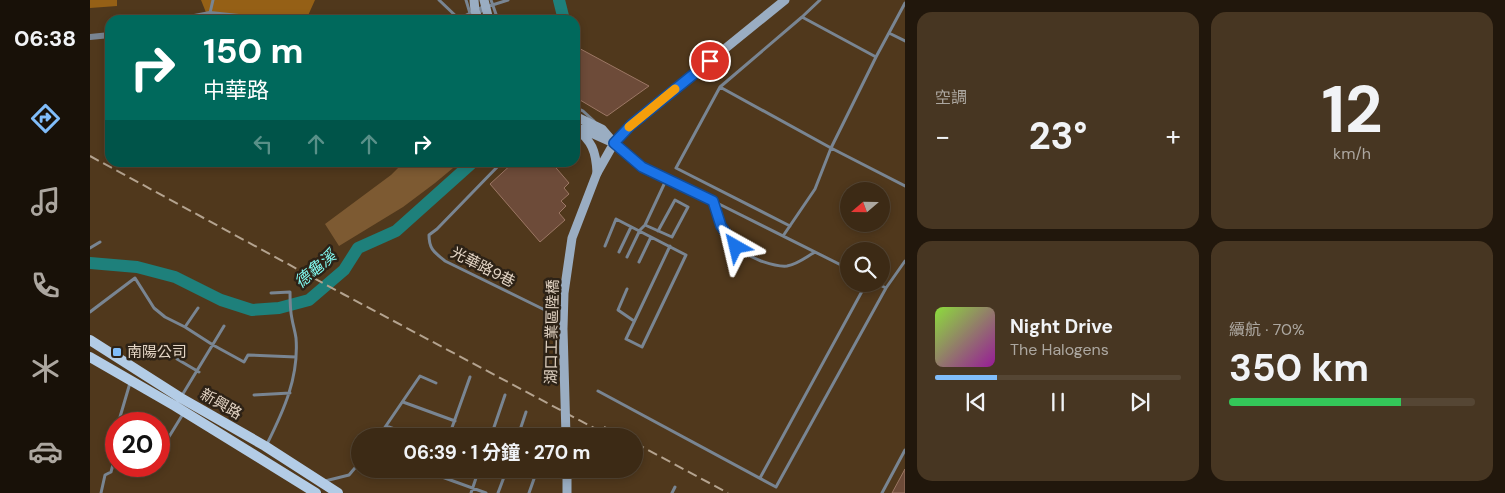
<!DOCTYPE html>
<html lang="zh-TW">
<meta charset="utf-8">
<style>
:root{--surface:#3c2a15;--page:#473622;--text:#f1f3f6;--muted:#aca7a0;--line:#554634;--accent:#80bdfa}
body{margin:0;font-family:"DM Sans","Noto Sans TC",sans-serif;background:var(--page);color:var(--text);height:100vh;display:flex;flex-direction:column;font-size:19px;white-space:nowrap}
*{box-sizing:border-box;margin:0}
p{font-size:16px;color:var(--muted)}
.icon{flex:none;width:28px;height:28px;fill:none;stroke:currentColor;stroke-width:2;stroke-linecap:round;stroke-linejoin:round}
.map{position:relative;flex:1;overflow:hidden}
.sheet{display:flex;flex-direction:column;gap:12px;padding:12px;background:#21170c;width:600px}
.sheet>*{flex:none}
.guide{position:absolute;left:15px;top:15px;width:475px;height:152px;border-radius:15px;box-shadow:0 2px 8px #0003,0 0 0 1px var(--line);background:#00695c;color:#fff;overflow:hidden}
.needle{width:32px;rotate:250deg}
.controls{position:absolute;left:750px;top:182px;display:grid;gap:10px}
.controls a{display:grid;place-items:center;width:50px;height:50px;border-radius:50%;background:var(--surface);box-shadow:0 2px 8px #0003,0 0 0 1px var(--line);font-size:25px}
.speed{position:absolute;left:15px;top:412px;display:flex;gap:10px;font-size:25px;font-weight:700;text-align:center}
.speed>*{display:grid;place-content:center;width:65px;height:65px;border-radius:50%;background:var(--surface);box-shadow:0 2px 8px #0003,0 0 0 1px var(--line);line-height:1}
.speed .limit{border:8px solid #d22;background:#fff;color:#111}
.pin{position:absolute;display:grid;place-items:center;width:42px;height:42px;color:#fff;margin:-21px;border:2px solid #fff;border-radius:50%;box-shadow:0 1px 5px #0007}
.me{position:absolute;width:55px;margin:-28px;rotate:323deg;stroke-linejoin:round;filter:drop-shadow(0 0 4px #0008)}
.turn{display:flex;align-items:center;gap:18px;height:105px;padding:0 15px;font-size:22px}
.turn .icon{width:65px;height:65px;stroke-width:2.5}
.turn b{display:block;font-size:35px;line-height:42px}
.lanes{display:flex;align-items:center;height:48px;padding:0 15px;background:#0003;justify-content:center;gap:25px;direction:ltr}
.lanes .off{opacity:.35}
.big{font-size:38px;font-weight:700;line-height:1.1}
.sheet .card{flex:1;display:flex;flex-direction:column;justify-content:center;gap:8px;min-width:0;padding:0 18px;border-radius:15px;background:var(--page)}
.sheet .dial{align-items:center;gap:0}
.dial b{font-size:65px;line-height:1}
.song{display:flex;align-items:center;gap:15px}
.cover{width:60px;height:60px;border-radius:8px;background:linear-gradient(135deg,hsl(90 70% 55%),hsl(300 70% 35%))}
.played{height:5px;border-radius:2px;background:linear-gradient(90deg,var(--accent) 25%,var(--line) 25%)}
.keys{display:flex;justify-content:space-around;direction:ltr}
.heat{display:flex;justify-content:space-between;align-items:center;font-size:28px;direction:ltr}
.charge{height:8px;border-radius:4px;background:linear-gradient(90deg,#34c759 70%,var(--line) 0)}
.sheet .tiles{flex:1;display:grid;gap:12px;grid-template-columns:repeat(2,1fr)}
.trip{position:absolute;left:261px;top:428px;width:292px;height:50px;border-radius:25px;background:var(--surface);box-shadow:0 2px 8px #0003,0 0 0 1px var(--line);font-weight:700;line-height:50px;text-align:center}
main{display:flex;flex:1;min-height:0}
.tabs{display:flex;flex-direction:column;width:90px;justify-content:space-around;align-items:center;background:#181108;color:var(--muted)}
.tabs .icon{width:35px;height:35px}
.tabs .current{color:var(--accent)}
.tabs b{font-size:22px;color:var(--text)}
.map>svg:first-child{display:block}
.green{fill:#7d5a32}
.forest{fill:#956016}
.lines{fill:none;stroke-linecap:round;stroke-linejoin:round}
.river{stroke:#1e807b;stroke-width:12}
.building{fill:#6d4b39;stroke:#9c7764}
.lane{stroke:#798592;stroke-width:3}
.street{stroke:#798592;stroke-width:6}
.secondary{stroke:#9aadc2;stroke-width:9}
.primary{stroke:#b3cce6;stroke-width:10}
.rail{stroke:#b4a38f;stroke-width:2;stroke-dasharray:10 5;stroke-linecap:butt}
.secondary-bridge{stroke:#9aadc2;stroke-width:9}
.route-casing{stroke:#114b97;stroke-width:12}
.route{stroke:#1a73e8;stroke-width:9}
.slow{stroke:#f59e0b;stroke-width:9}
.poi-dot{fill:#80bdfa;stroke:#2d2216;stroke-width:2}
.labels{text-anchor:middle;dominant-baseline:central;stroke-width:5;stroke-linejoin:round;paint-order:stroke}
.street-label{font-size:15px;fill:#e4d5c5;stroke:#2d2216}
.poi-label{font-size:15px;fill:#e4d5c5;stroke:#2d2216;text-anchor:start}
.water-label{font-size:16px;font-style:italic;fill:#82fcf3;stroke:#2d2216}
</style>
<main>
<nav class="tabs">
<b>06:38</b>
<svg class="icon current" aria-label="directions" viewBox="0 0 24 24"><path d="M12 3l9 9-9 9-9-9zM9 14v-3h6M13 9l2 2-2 2"/></svg>
<svg class="icon" aria-label="music" viewBox="0 0 24 24"><path d="M9 18V5l10-2v13"/><circle cx="6" cy="18" r="3"/><circle cx="16" cy="16" r="3"/></svg>
<svg class="icon" aria-label="phone" viewBox="0 0 24 24"><path d="M5 4h4l2 5-3 2q2 4 5 5l2-3 5 2v4C11 20 4 13 5 4z"/></svg>
<svg class="icon" aria-label="climate" viewBox="0 0 24 24"><path d="M12 3v18M4 7l16 10M4 17L20 7"/></svg>
<svg class="icon" aria-label="car" viewBox="0 0 24 24"><path d="M5 17H2v-5l4-1 3-4h7l3 4 3 1v5h-3M9 17h6M6 11h13"/><circle cx="7" cy="17" r="2"/><circle cx="17" cy="17" r="2"/></svg>
</nav>
<div class="map">
<svg width="815" height="493" viewBox="0 0 815 493">
<rect width="100%" height="100%" fill="#50381c"/>
<path class="green" d="M313 163H369L345 183 313 207 249 246 235 224 301 175Z"/>
<path class="forest" d="M0 0H27V6L0 8Z
M111 0H225L216 20H119Z"/>
<g class="lines">
<path class="river" d="M469 0 474 20
M0 263 47 267 85 277 131 300 162 310 189 308 219 300 254 270 268 248 306 231 383 162"/>
</g>
<path class="building" d="M485 46 559 86 517 116 485 97V67L487 65Z
M424 162H461L479 183 474 188 479 194 471 201 476 206 469 213 475 220 450 242 400 184Z
M815 469V493H802Z"/>
<g class="lines">
<path class="lane" d="M349 0 370 20
M376 0 382 20
M401 0 408 20
M396 7 418 0
M120 13 123 0
M712 17 786 57
M799 33 815 41
M630 87 741 148 815 186
M485 107 493 111 504 121
M524 144 552 167 623 201 759 269
M412 162 347 229 339 235C339 249 344 252 355 261L461 313
M623 201C631 232 641 249 671 261 680 264 688 267 697 266 708 264 716 257 725 252
M555 225 582 237 598 207 585 200 568 231
M700 226 586 168 630 87 712 17 730 0
M693 236 725 189 741 148 786 57 815 3
M515 246 526 219 596 255 552 347 536 339 580 246
M0 248 10 242
M529 252 541 227
M537 257 550 230 555 225 577 178
M549 262 561 237
M796 288 815 261
M537 289 528 310 544 321
M0 312 45 278 64 308 75 317 95 327 123 345 154 362 158 355 206 357
M95 327 108 308
M87 359 109 372
M508 391 686 487 796 288 788 284
M164 395 200 393
M91 397 134 326
M313 402 365 421
M30 424V417L40 383
M296 426 324 436
M289 436 330 376 346 383
M359 436 380 377
M401 436 415 395
M428 436 436 412
M177 444C194 410 209 377 206 338 205 331 203 325 202 319 200 310 200 301 200 292L181 293
M69 453 93 414
M330 469 396 493
M346 475 348 469
M670 478 776 284
M235 481 259 475 270 462
M11 493 15 475 21 472 26 453
M381 493 389 469
M408 493 417 469
M439 493 445 476
M582 493 585 487
M792 493 815 450"/>
<path class="street" d="M89 20 120 14 177 20
M370 20 396 7
M0 37 20 35"/>
<path class="secondary" d="M384 0 385 11 389 20
M394 0 399 20
M485 116 512 129 524 143
M485 127C502 142 506 150 507 173
M492 129 521 142
M507 173 524 143 541 125 695 0
M477 469V493"/>
<path class="primary" d="M0 340 91 398 175 446 248 493
M0 357 85 406 226 493"/>
<path class="rail" d="M0 156 253 294 519 436
M514 427 532 436
M545 443 638 493"/>
<path class="secondary-bridge" d="M476 436 473 329 474 293 482 238 507 173"/>
</g>
<g class="lines">
<defs>
<path id="route" d="M620 61 541 125 524 143 552 167 623 201 631 226 646 247"/>
</defs>
<use href="#route" class="route-casing"/>
<use href="#route" class="route"/>
<path class="slow" d="M539 127 585 89"/>
</g>
<rect class="poi-dot" x="22" y="347" width="10" height="10" rx="2.5"/>
<g class="labels">
<g class="street-label">
<text transform="translate(393 267) rotate(27)">光華路9巷</text>
<text transform="translate(462 332) rotate(-89)">湖口工業區陸橋</text>
<text transform="translate(131 404) rotate(30)">新興路</text>
</g>
<g class="poi-label">
<text x="37" y="352">南陽公司</text>
</g>
<g class="water-label">
<text transform="translate(225 269) rotate(-40)">德龜溪</text>
</g>
</g>
</svg>
<div class="controls">
<a><svg class="needle" viewBox="-14 -14 28 28"><path d="M0-13l5 13h-10z" fill="#e53935"/><path d="M0 13l5-13h-10z" fill="#aca7a0"/></svg></a>
<a><svg class="icon" aria-label="search" viewBox="0 0 24 24"><circle cx="10" cy="10" r="6"/><path d="M15 15l6 6"/></svg></a>
</div>
<div class="speed"><div class="limit">20</div></div>
<div class="pin" style="left:620px;top:61px;background:#d93025"><svg class="icon" aria-label="arrive" viewBox="0 0 24 24"><path d="M6 21V4h12l-3 4 3 4H6"/></svg></div>
<svg class="me" style="left:646px;top:247px" viewBox="-20 -20 40 40"><path d="M0-17L14 15 0 8-14 15z" fill="#1a73e8" stroke="#fff" stroke-width="4"/></svg>
<div class="trip">06:39 · 1 分鐘 · 270 m</div>
<div class="guide">
<div class="turn"><svg class="icon" aria-label="right" viewBox="0 0 24 24"><path d="M7 20v-9h11M14 6l5 5-5 5"/></svg><div><b>150 m</b>中華路</div></div>
<div class="lanes"><svg class="icon off" aria-label="left" viewBox="0 0 24 24"><path d="M17 20v-9H6M10 6l-5 5 5 5"/></svg><svg class="icon off" aria-label="ahead" viewBox="0 0 24 24"><path d="M12 20V5M6 11l6-6 6 6"/></svg><svg class="icon off" aria-label="ahead" viewBox="0 0 24 24"><path d="M12 20V5M6 11l6-6 6 6"/></svg><svg class="icon" aria-label="right" viewBox="0 0 24 24"><path d="M7 20v-9h11M14 6l5 5-5 5"/></svg></div>
</div>
</div>
<section class="sheet">
<div class="tiles">
<div class="card"><p>空調</p>
<div class="heat"><a>−</a><b class="big">23°</b><a>+</a></div>
</div>
<div class="card dial"><b>12</b><p>km/h</p></div>
<div class="card">
<div class="song"><i class="cover"></i><div><b>Night Drive</b><p>The Halogens</p></div></div>
<div class="played"></div>
<div class="keys"><svg class="icon" aria-label="previous" viewBox="0 0 24 24"><path d="M18 5L8 12l10 7zM5 5v14"/></svg><svg class="icon" aria-label="pause" viewBox="0 0 24 24"><path d="M8 5v14M16 5v14"/></svg><svg class="icon" aria-label="next" viewBox="0 0 24 24"><path d="M6 5l10 7-10 7zM19 5v14"/></svg></div>
</div>
<div class="card"><p>續航 · 70%</p><b class="big">350 km</b><div class="charge"></div></div>
</div>
</section>
</main>
